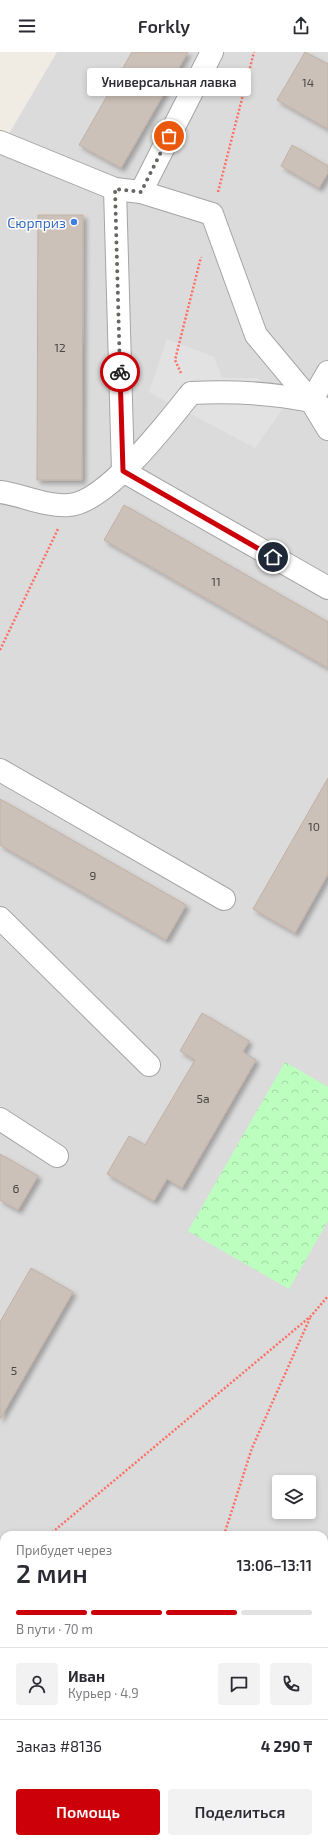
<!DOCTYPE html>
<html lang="ru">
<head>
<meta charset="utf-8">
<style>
	body { margin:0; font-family:"Exo 2",sans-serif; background:#f2f2f3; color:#2b2b33; height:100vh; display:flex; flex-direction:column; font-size:15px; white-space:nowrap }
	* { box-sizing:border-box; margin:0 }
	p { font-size:13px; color:#7c7c81 }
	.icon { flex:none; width:22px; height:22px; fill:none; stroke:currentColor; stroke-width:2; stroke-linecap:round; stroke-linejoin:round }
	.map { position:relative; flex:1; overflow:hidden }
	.panel { position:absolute; left:0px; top:1479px; width:328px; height:312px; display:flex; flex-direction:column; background:#fff; border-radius:12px 12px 0 0; box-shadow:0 2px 6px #0003 }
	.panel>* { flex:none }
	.buttons { position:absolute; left:272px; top:1423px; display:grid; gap:8px }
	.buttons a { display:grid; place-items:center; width:44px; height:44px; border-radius:4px; background:#fff; box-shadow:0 2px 6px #0003; font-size:20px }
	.pin { position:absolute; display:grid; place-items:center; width:34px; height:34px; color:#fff; margin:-17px; border:2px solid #fff; border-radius:50%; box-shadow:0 1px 4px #0007 }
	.courier { position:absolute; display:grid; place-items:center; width:40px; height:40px; margin:-20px; border:3px solid #cb0008; border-radius:50%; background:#fff; color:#222; box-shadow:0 1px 5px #0007 }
	.bubble { position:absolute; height:28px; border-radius:4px; background:#fff; box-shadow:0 2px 6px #0003; font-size:13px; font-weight:600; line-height:28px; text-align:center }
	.head em { font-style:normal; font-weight:600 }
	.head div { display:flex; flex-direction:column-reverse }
	.head { display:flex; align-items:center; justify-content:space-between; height:68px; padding:0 16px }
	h1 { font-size:26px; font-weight:600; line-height:30px }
	.bar { display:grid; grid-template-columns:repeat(4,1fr); gap:6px 4px; align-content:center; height:48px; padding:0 16px }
	.bar i { height:5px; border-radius:3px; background:#e1e1e2 }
	.bar .selected { background:#cb0008 }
	.bar p { grid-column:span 4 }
	.line { display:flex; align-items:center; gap:10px; padding:0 16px; border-top:1px solid #e1e1e2 }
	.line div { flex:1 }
	.round { display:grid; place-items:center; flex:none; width:42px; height:42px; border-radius:4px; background:#f2f2f3 }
	.primary-button { display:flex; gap:8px; margin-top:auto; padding:8px 16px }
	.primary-button a { flex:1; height:46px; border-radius:4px; background:#cb0008; color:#fff; font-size:16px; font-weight:600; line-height:46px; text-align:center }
	.primary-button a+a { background:#f2f2f3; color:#2b2b33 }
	header { display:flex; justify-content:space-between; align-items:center; height:52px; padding:0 16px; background:#fff; font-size:18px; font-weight:600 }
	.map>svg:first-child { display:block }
	.residential { fill:#dcdbdb; fill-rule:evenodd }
	.park { fill:url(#park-crowns) }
	.pitch { fill:#79e6b8 }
	.parking { fill:#e2e2e2 }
	.building { fill:#ccc1b8; stroke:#c3b0a4; filter:url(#shadow) }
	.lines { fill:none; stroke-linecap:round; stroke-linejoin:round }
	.minor-casing { stroke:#a5a5a5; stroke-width:24 }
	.path { stroke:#ff6e64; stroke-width:2.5; stroke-dasharray:2 2; stroke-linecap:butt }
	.minor { stroke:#fff; stroke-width:22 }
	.done { stroke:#686663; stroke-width:4; stroke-dasharray:0 7.2 }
	.route { stroke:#cb0008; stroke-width:5 }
	.shop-dot { fill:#3f7fe0; stroke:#fff; stroke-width:1.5 }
	.labels { text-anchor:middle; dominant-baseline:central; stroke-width:3; stroke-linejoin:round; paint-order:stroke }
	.number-label { font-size:12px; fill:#4a4744 }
	.shop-label { font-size:14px; fill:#366cbe; stroke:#fff; text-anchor:end }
</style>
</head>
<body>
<header><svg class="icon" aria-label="menu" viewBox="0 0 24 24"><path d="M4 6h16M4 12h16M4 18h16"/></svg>Forkly<svg class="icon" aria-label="share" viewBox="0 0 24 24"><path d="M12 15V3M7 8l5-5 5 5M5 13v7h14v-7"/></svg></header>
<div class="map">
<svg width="328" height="1791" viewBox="0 0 328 1791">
	<defs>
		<pattern id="park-crowns" width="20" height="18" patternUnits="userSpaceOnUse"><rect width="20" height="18" fill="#bbfebe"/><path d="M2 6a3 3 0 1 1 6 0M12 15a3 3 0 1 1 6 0" fill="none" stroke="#a0d9a3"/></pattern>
		<filter id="shadow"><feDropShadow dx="3.5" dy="3.5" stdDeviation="2" flood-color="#0004"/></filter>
	</defs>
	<rect width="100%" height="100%" fill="#f0ebe3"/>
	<path class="residential" d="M57 0H328V1791H0V97ZM279 1430H309V1460H279ZM4 1483H324V1787H4Z"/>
	<path class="park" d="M285 1010 328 1035V1169L289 1237 188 1179Z"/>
	<path class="pitch" d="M328 1510V1677L324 1674V1517Z"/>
	<path class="parking" d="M167 287 214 305 222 326H258L284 355 255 396 149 340Z"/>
	<g class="building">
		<path d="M132 0H188L121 116 79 93Z"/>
		<path d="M305 0 328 12V77L277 48Z"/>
		<path d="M292 93 328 114V121L319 136 281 114Z"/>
		<path d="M38 163H83L82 428H37Z"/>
		<path d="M124 453 328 570V616L104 488Z"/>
		<path d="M328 726V822L295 881 253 857Z"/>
		<path d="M0 747 186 853 166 888 0 793Z"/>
		<path d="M202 961 249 989 243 1000 256 1008 182 1136 167 1127 154 1149 107 1122 129 1084 145 1093 195 1008 180 999Z"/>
		<path d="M0 1102 38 1124 18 1158 0 1148Z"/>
		<path d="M31 1216 73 1240 0 1367V1270Z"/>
		<path d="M0 1747 4 1749V1787H27L25 1791H0Z"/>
		<path d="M133 1787H185L183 1791H131Z"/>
	</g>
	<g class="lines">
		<g class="minor-casing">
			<g id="minor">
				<path d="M0 90 115 137 141 140 212 162 256 283 311 349 328 359"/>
				<path d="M115 137 123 419 328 536"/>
				<path d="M141 140 212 0"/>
				<path d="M311 349 328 320"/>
				<path d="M0 440C22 443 47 455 69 453 106 451 168 370 191 341 231 339 272 341 311 349L328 377"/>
				<path d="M0 718 224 847"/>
				<path d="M0 866 149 1013"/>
				<path d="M0 1067 57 1104"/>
			</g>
		</g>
		<g class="path">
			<path d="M218 140 254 0"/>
			<path d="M181 321 175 308 201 205"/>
			<path d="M0 598 58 477"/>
			<path d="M49 1483 311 1264 328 1244"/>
			<path d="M224 1483 252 1396 310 1266"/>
			<path d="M0 1524 4 1521"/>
			<path d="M0 1530 4 1533"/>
			<path d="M324 1730 328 1733"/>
		</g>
		<use href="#minor" class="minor"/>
	</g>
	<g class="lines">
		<path class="done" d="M120 320 115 137 141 140 169 84"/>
		<path class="route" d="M120 320 123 419 273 505"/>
	</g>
	<circle class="shop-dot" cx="74" cy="170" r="4"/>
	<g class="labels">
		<g class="number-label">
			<text x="308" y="30">14</text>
			<text x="60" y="295">12</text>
			<text x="216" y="529">11</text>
			<text x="314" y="774">10</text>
			<text x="93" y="823">9</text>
			<text x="203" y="1046">5а</text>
			<text x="16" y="1136">6</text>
			<text x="14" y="1318">5</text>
		</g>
		<g class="shop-label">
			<text x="66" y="170">Сюрприз</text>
		</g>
	</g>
</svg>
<div class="buttons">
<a><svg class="icon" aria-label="layers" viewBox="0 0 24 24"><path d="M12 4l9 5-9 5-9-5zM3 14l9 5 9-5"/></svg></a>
</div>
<div class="pin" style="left:169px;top:84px;background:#ea580c"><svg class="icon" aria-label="bag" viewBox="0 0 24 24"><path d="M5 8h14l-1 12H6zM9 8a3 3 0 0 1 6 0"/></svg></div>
<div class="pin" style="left:273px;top:505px;background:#1f2937"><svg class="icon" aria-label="home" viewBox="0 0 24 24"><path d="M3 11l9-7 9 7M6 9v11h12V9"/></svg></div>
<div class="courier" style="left:120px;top:320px"><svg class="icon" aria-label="bike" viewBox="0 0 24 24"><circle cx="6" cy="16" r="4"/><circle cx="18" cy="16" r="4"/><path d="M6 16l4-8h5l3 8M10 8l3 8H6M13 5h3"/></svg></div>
<div class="bubble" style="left:87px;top:16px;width:164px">Универсальная лавка</div>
<section class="panel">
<div class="head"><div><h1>2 мин</h1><p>Прибудет через</p></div><em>13:06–13:11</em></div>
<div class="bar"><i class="selected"></i><i class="selected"></i><i class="selected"></i><i></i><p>В пути · 70 m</p></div>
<div class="line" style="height:72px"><a class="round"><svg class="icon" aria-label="person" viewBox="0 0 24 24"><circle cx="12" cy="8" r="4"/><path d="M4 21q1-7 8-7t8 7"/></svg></a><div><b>Иван</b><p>Курьер · 4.9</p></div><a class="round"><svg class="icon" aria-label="chat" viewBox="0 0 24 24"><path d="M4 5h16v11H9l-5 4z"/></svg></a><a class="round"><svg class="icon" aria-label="phone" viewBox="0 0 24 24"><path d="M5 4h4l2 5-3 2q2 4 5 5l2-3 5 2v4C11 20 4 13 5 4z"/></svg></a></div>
<div class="line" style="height:52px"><div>Заказ #8136</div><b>4 290 ₸</b></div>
<div class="primary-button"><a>Помощь</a><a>Поделиться</a></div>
</section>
</div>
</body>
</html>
